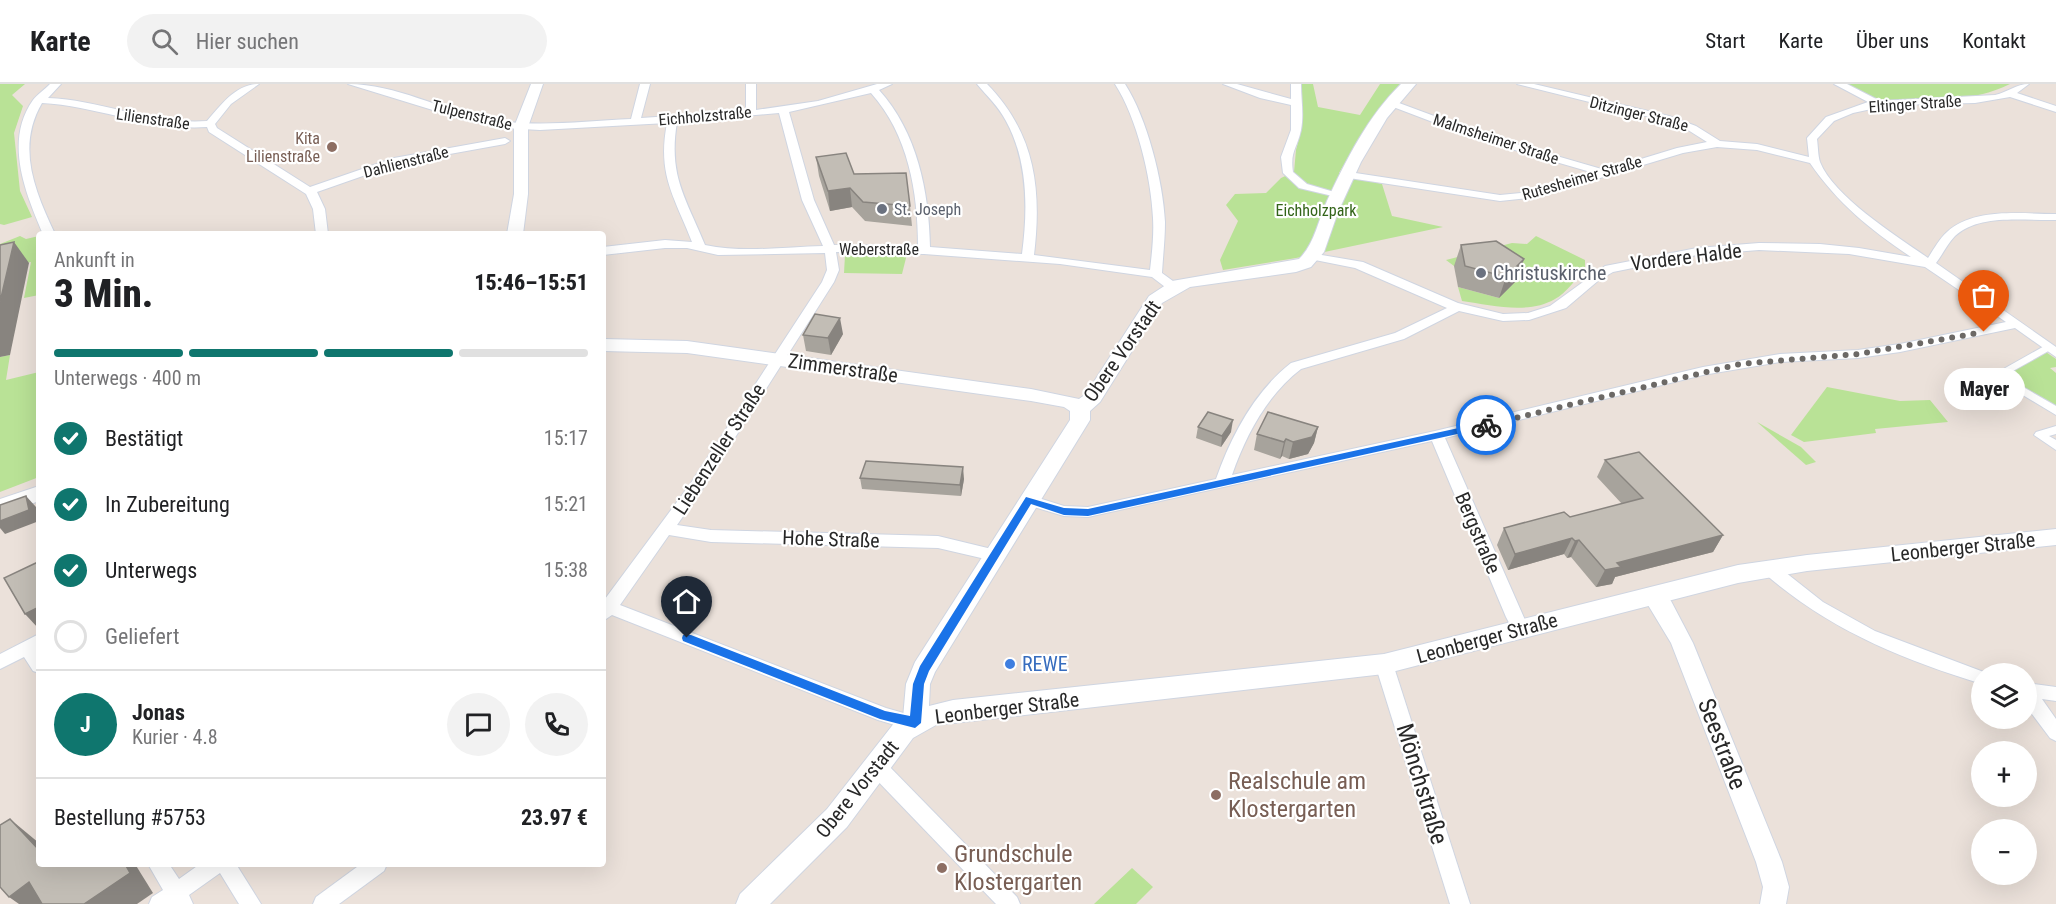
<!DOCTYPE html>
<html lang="de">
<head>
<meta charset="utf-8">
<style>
	body { margin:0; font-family:"Roboto Condensed",sans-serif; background:#f2f2f2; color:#202124; height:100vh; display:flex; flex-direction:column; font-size:22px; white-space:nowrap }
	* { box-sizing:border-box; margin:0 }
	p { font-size:20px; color:#757577 }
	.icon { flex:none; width:33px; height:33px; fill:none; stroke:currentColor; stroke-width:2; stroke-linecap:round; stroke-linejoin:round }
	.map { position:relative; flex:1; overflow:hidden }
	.panel { position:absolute; left:36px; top:147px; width:570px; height:636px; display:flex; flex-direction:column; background:#fff; border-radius:6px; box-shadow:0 6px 24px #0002 }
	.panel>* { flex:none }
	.fabs { position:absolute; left:1971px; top:579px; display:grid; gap:12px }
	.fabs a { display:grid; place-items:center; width:66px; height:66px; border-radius:50%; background:#fff; box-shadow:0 6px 24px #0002; font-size:30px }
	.pin { position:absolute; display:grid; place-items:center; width:51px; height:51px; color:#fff; margin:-62px -26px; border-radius:50% 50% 50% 0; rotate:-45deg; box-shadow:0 0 6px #0007 }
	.pin .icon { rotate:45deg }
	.courier { position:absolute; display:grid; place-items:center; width:60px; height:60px; margin:-30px; border:4px solid #1a73e8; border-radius:50%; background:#fff; color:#222; box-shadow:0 2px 8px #0007 }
	.bubble { position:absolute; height:42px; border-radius:21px; background:#fff; box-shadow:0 6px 24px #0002; font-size:20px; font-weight:800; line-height:42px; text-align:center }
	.headline em { font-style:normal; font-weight:800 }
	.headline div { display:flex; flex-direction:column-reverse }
	.headline { display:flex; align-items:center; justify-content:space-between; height:102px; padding:0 18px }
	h1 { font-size:39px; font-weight:800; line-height:45px }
	.bar { display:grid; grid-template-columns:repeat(4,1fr); gap:9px 6px; align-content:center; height:72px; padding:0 18px }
	.bar i { height:8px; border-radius:4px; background:#e0e0e0 }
	.bar .current { background:#0f766e }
	.bar p { grid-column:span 4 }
	.line { display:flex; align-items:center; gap:15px; padding:0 18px; border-top:2px solid #e0e0e0 }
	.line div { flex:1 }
	.round { display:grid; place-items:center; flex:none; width:63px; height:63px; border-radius:32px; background:#f2f2f2 }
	ol { padding:0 18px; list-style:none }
	li { display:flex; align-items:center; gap:18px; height:66px }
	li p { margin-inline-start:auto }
	li .icon { padding:6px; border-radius:50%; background:#0f766e; color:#fff; stroke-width:4 }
	li:last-child { color:#757577 }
	li i { width:33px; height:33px; border:3px solid #e0e0e0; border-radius:50% }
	header { display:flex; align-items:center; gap:36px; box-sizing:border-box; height:84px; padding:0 30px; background:#fff; border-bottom:2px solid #e0e0e0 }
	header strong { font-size:28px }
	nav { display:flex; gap:33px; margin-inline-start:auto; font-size:21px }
	.search { width:420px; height:54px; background:#f2f2f2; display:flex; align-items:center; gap:15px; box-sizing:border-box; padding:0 21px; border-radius:33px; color:#757577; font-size:22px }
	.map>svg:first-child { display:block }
	.green { fill:#b9e296 }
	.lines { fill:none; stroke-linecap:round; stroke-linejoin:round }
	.pedestrian-casing { stroke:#cfd5e1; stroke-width:2 }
	.minor-casing { stroke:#cfd5e1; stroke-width:2 }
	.tertiary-casing { stroke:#cfd5e1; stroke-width:2 }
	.secondary-casing { stroke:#cfd5e1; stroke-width:2 }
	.pedestrian { fill:#fff; fill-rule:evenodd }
	.minor { fill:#fff; fill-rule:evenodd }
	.tertiary { fill:#fff; fill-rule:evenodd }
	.secondary { fill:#fff; fill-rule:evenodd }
	.wall { fill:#a7a39c }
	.shaded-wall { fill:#88847f }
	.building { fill:#c2bdb5; stroke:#88847f; stroke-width:1.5 }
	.route { fill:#1a73e8 }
	.done { stroke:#6c6966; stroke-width:6; stroke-dasharray:0 10.8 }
	.education-dot { fill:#8d6e63; stroke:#fff; stroke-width:2 }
	.worship-dot { fill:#6b7280; stroke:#fff; stroke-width:2 }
	.shop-dot { fill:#3f7fe0; stroke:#fff; stroke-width:2 }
	.labels { text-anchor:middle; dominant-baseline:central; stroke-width:4.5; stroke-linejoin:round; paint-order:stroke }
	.far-street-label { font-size:16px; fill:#282828; stroke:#fff }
	.far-education-label { font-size:16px; fill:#785e54; stroke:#fff; text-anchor:end }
	.far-worship-label { font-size:16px; fill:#5b616d; stroke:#fff; text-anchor:start }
	.far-park-label { font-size:16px; fill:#336419; stroke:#fff }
	.street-label { font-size:20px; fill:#282828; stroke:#fff }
	.worship-label { font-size:20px; fill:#5b616d; stroke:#fff; text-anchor:start }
	.shop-label { font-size:20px; fill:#366cbe; stroke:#fff; text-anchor:start }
	.near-street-label { font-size:24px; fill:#282828; stroke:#fff }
	.near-education-label { font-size:24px; fill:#785e54; stroke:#fff; text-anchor:start }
</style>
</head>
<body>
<header>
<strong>Karte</strong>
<div class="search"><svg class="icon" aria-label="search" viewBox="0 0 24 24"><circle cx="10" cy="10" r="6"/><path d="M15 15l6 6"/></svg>Hier suchen</div>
<nav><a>Start</a><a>Karte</a><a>Über uns</a><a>Kontakt</a></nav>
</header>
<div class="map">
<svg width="2056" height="820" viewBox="0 0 2056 820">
	<rect width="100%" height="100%" fill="#ebe1da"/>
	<g class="green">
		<path d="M0 0H25L12 11 23 22 14 49 20 107 32 133 4 141 0 140Z"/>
		<path d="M1300 0H1313L1318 23 1360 31 1380 0H1400L1364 46 1339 89 1382 100 1392 132 1443 143 1296 174 1223 186 1220 176 1238 137 1226 121 1235 110 1266 109 1281 94 1294 88 1296 66 1302 43Z"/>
		<path d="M1846 0H2010C1973 19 1928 15 1887 16L1876 15Z"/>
		<path d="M20 152 26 155 39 152V211L24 214 31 178 0 185V160Z"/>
		<path d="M1536 152 1585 176V185C1576 195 1566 209 1555 215 1528 231 1491 221 1462 217L1458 203 1499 214 1489 178 1454 182 1446 176 1512 159 1527 160Z"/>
		<path d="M907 170 902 190 844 189 845 171Z"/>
		<path d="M2040 264 2056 275V283L2050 284 2056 289V327L1996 292Z"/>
		<path d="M10 271 6 296 39 288V393L0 408V273Z"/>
		<path d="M1827 303 1900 317 1930 316 1948 338 1875 345 1876 349 1804 358 1791 351Z"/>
		<path d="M1757 338 1801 363 1816 378 1806 381Z"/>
		<path d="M1132 784 1153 803 1136 820H1094Z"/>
	</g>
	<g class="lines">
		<g class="pedestrian-casing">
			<g id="pedestrian">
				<path d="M2048 260 2052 261 2053 263 2052 265 2004 292 2056 322V331L1991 292Z"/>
				<path d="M2056 342V350L2049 352 2056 356V366L2034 351 2036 348Z"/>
			</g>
		</g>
		<g class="minor-casing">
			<g id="minor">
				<path d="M50 0H61L48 14C102 16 152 41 207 37 221 21 236 0 259 0L231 20 215 40 217 44 310 103 394 74 505 54 510 57 505 60 400 79 317 108 325 125 328 150H316L313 125 306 110 209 48 207 43C150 47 98 22 42 19 16 63 35 107 55 150H43C25 108 4 57 33 16 37 11 45 5 50 0Z"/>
				<path d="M348 0C396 0 441 26 487 35 534 44 583 37 631 35L640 0H650L641 34 746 27V0H756V26L818 17 877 0H892L879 6C917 48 929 107 930 163L1022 170C1028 125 1028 77 1006 37 999 23 987 12 977 0H987C1035 49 1042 105 1034 171L1150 186C1152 169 1154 151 1153 134 1151 93 1137 34 1115 0H1125C1147 34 1163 97 1165 138 1165 155 1163 172 1162 189L1177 200V206H1169L1152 193 1060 180 924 170 836 168 839 186 834 198 701 407 677 441 711 446 938 452 1000 467 1002 471 1000 475 994 477 938 464 711 458 669 451 620 521 886 624 921 634 924 639 921 644 915 647 878 636 612 531 603 537V515H605L691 399 822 198 827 186 825 169 718 171 687 164H665L603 171V163L665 156 692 158C674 112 657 91 667 39L540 46 503 44 462 35ZM871 9C908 50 918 108 918 162L834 161 814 116 789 28ZM779 29 802 116 823 162C784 163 743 169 705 161 686 114 668 92 677 38Z"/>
				<path d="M1223 0H1237L1291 15V0H1301C1301 16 1304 30 1301 46 1297 65 1290 67 1293 88L1307 100 1341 110V114L1299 104 1283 89 1281 73 1291 46V21L1260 14Z"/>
				<path d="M1517 0H1534L1669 32 1696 42 1720 57 1757 60 1809 73 1807 54 1826 33 1868 18 1834 0H1847L1880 17 1995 11C2008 8 2016 0 2029 0L2017 9 2056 22V28L2010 13 1975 19 1890 21 1853 29 1834 37 1817 55C1818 62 1818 72 1820 78 1834 113 1898 153 1928 174 1934 165 1939 155 1947 148 1974 123 2023 130 2056 130V136C2025 137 1980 129 1955 152 1947 160 1943 170 1936 179L2056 263V273L2015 244 1900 268 1858 274 1780 278 1703 291 1445 354 1529 545 1527 550 1521 552 1515 550 1506 533 1432 357 1088 433 1064 432 1024 420 1021 416 1024 412 1029 411 1064 422 1088 423 1216 395C1231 352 1255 307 1291 279L1395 249 1447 224 1355 184 1310 175V169L1363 178 1458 219 1503 230 1528 229 1550 222 1605 182 1697 164 1759 159 1820 160 1859 164 1911 173C1871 146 1838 120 1810 79L1757 66 1717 63 1683 69 1537 113 1500 117 1349 94 1344 91 1349 88 1500 111 1532 108 1594 89 1480 56 1388 21V17L1391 16 1488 52 1605 86 1677 64 1707 58 1688 46 1662 36ZM1759 166 1849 170 1925 183 2006 238 1900 260 1858 266 1780 270 1703 283 1435 347 1232 391C1246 351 1267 311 1301 285L1404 255 1459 227 1503 237 1529 236 1566 224 1599 196 1613 188 1697 171Z"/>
				<path d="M1770 479 1776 481 1823 518 1875 547 1989 590H1982V600C1901 575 1828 545 1764 489L1762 485 1764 481Z"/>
				<path d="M39 550V589L33 587 24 573 0 585V570Z"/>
				<path d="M1384 573 1390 575 1393 580 1470 820H1450L1375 580 1378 575Z"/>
				<path d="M2026 599 2056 603V617L2042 615 2056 635V657L2050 654 2026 622Z"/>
				<path d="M876 674 883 676 1017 813 1020 820H996L869 688 867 682 869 676Z"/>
				<path d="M148 780H169L179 795 200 780H236L261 820H239L220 789 189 811 193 820H149L152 813 163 806Z"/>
				<path d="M361 780H387L384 787 339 820H313L316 813Z"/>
			</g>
		</g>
		<g class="tertiary-casing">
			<g id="tertiary">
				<path d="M531 0H543L528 43V110L523 150H507L514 110V43Z"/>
				<path d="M1653 503 1661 505 1671 517 1693 559 1782 778 1789 803 1786 820H1760L1763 803 1756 778 1671 559 1642 511 1645 505Z"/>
			</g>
		</g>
		<g class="secondary-casing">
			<g id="secondary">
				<path d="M1401 0H1416L1387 34 1361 78 1338 128 1324 168 1311 183 1296 188 1190 203 1162 219 1100 318 1090 327V336L935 588 930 600 929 622 953 616 1384 570 1738 481 1807 471 2056 445V461L1807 487 1738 499 1384 590 936 641 913 654 847 743 770 820H736L740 810 827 725 895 638 903 634 906 600 915 578 1070 336V327L1064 323 1031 317 687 269 603 267V255L687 257 1031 305 1079 315 1086 310 1149 212 1172 197 1299 175C1314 161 1318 137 1327 117 1346 76 1368 32 1401 0Z"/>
				<path d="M39 402V417L0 431V415Z"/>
			</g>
		</g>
		<use href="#pedestrian" class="pedestrian"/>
		<use href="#minor" class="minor"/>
		<use href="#tertiary" class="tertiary"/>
		<use href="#secondary" class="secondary"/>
	</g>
	<g class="wall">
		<path d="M816 73 854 90 910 122 912 142 865 137 852 123 830 127 819 92Z"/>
		<path d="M1461 161 1524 175 1517 196 1499 214 1458 203 1454 182Z"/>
		<path d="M843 250 831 271 806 267 803 251Z"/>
		<path d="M1198 343 1231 348 1221 363 1196 354Z"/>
		<path d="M1318 343 1314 359 1308 370 1289 375 1282 372 1280 375 1254 366 1257 350Z"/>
		<path d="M1605 376 1723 451 1713 468 1615 493 1612 500 1596 503 1571 473 1567 474 1564 470 1508 486 1497 461 1504 444 1570 433 1622 420 1597 393Z"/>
		<path d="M860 394 964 395 961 412 862 405Z"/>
	</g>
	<g class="shaded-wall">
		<path d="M850 104 852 123 830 127 828 107Z"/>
		<path d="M14 158 29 179 10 271 0 273V218Z"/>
		<path d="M1524 175 1517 196 1499 214 1506 193Z"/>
		<path d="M840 234 843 250 831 271 828 254Z"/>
		<path d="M1233 336 1231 348 1221 363 1222 352Z"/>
		<path d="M1318 343 1314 359 1308 370 1289 375 1293 358Z"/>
		<path d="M1286 355 1282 372 1280 375 1284 358Z"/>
		<path d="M963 383 964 395 961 412 960 401Z"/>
		<path d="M26 412 36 423 39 437 5 450 0 444V437Z"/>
		<path d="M1723 451 1713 468 1615 493 1612 500 1596 503 1605 486 1617 479Z"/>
		<path d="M1572 454 1564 470 1508 486 1515 470Z"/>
		<path d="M1579 456 1571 473 1567 474 1575 457Z"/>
		<path d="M39 523V545L25 530Z"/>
		<path d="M10 735 39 759V766Z"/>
		<path d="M125 780H135L153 809 137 820H84Z"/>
		<path d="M29 798 51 820H19L9 813Z"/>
	</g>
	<g class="building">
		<path d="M846 69 854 90 906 89 910 122 863 118 850 104 828 107 816 73Z"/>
		<path d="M1496 157 1524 175 1506 193 1465 182 1461 161Z"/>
		<path d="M14 158 0 218V161Z"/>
		<path d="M815 230 840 234 828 254 803 251Z"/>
		<path d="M1208 328 1233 336 1222 352 1198 343Z"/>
		<path d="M1268 328 1318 343 1312 353 1293 358 1286 355 1284 358 1257 350Z"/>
		<path d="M1639 368 1723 451 1617 479 1621 483 1605 486 1579 456 1575 457 1572 454 1515 470 1504 444 1564 428 1570 433 1643 414 1605 376Z"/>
		<path d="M866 377 963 383 960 401 860 394Z"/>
		<path d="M26 412 29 426 0 437V421Z"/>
		<path d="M38 478 39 479V523L25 530 4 494Z"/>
		<path d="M10 735 39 766V780H125L130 789 84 820H42L29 798 9 813 0 803V741Z"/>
	</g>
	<path class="route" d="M1486 338H1489V343L1088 432 1064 431 1031 420 929 587 924 600 921 639 915 644 880 635 683 557 682 554 683 551H691L885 627 910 632 913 600 920 582 1026 413 1064 424 1088 425Z"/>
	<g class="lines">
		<path class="done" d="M1486 341 1740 280 1858 270 1984 248"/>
	</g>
	<g class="education-dot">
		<circle cx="332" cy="63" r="6"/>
		<circle cx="1216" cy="711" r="6"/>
		<circle cx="942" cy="784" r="6"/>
	</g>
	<g class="worship-dot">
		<circle cx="882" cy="125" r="6"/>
		<circle cx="1481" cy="189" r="6"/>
	</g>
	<circle class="shop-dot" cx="1010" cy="580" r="6"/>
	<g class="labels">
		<g class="far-street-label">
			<text transform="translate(1915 20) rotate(-4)">Eltinger Straße</text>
			<text transform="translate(1639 30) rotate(14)">Ditzinger Straße</text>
			<text transform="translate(472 31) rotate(14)">Tulpenstraße</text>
			<text transform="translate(705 32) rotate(-5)">Eichholzstraße</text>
			<text transform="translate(153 35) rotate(8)">Lilienstraße</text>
			<text transform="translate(1496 55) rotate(18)">Malmsheimer Straße</text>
			<text transform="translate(406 78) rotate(-14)">Dahlienstraße</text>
			<text transform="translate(1582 94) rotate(-16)">Rutesheimer Straße</text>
			<text x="879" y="165">Weberstraße</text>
		</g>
		<g class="far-education-label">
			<text x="320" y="54">Kita<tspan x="320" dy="18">Lilienstraße</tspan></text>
		</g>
		<g class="far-worship-label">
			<text x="894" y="125">St. Joseph</text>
		</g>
		<g class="far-park-label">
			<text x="1316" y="126">Eichholzpark</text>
		</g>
		<g class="street-label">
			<text transform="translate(1686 173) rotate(-7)">Vordere Halde</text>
			<text transform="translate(1122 267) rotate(-55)">Obere Vorstadt</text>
			<text transform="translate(843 284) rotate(8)">Zimmerstraße</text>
			<text transform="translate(719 365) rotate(-57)">Liebenzeller Straße</text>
			<text transform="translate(1478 449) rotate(67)">Bergstraße</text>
			<text transform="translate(831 455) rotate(2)">Hohe Straße</text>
			<text transform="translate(1963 463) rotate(-6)">Leonberger Straße</text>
			<text transform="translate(1487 554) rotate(-15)">Leonberger Straße</text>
			<text transform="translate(1007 624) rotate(-7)">Leonberger Straße</text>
			<text transform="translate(857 705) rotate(-51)">Obere Vorstadt</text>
		</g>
		<g class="worship-label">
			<text x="1493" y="189">Christuskirche</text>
		</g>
		<g class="shop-label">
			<text x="1022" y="580">REWE</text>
		</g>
		<g class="near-street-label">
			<text transform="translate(1722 660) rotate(69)">Seestraße</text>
			<text transform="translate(1422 700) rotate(73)">Mönchstraße</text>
		</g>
		<g class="near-education-label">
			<text x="1228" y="697">Realschule am<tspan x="1228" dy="28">Klostergarten</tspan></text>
			<text x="954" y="770">Grundschule<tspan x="954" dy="28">Klostergarten</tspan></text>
		</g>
	</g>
</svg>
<div class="fabs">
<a><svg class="icon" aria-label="layers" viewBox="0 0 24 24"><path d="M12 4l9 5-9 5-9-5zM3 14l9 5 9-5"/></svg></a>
<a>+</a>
<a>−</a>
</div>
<div class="pin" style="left:1984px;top:248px;background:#ea580c"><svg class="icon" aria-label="bag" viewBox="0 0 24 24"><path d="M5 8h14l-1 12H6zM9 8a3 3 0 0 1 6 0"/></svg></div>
<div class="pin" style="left:687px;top:554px;background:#1f2937"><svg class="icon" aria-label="home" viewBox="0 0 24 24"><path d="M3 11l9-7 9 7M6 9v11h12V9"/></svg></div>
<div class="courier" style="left:1486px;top:341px"><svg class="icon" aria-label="bike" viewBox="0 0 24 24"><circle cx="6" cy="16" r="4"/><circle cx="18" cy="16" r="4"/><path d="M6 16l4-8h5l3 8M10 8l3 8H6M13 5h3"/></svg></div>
<div class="bubble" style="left:1944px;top:284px;width:81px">Mayer</div>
<section class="panel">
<div class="headline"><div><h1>3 Min.</h1><p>Ankunft in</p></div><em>15:46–15:51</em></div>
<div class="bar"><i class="current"></i><i class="current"></i><i class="current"></i><i></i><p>Unterwegs · 400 m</p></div>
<ol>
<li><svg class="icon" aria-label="check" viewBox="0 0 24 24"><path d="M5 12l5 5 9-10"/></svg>Bestätigt<p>15:17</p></li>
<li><svg class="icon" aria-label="check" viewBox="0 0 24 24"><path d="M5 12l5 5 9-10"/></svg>In Zubereitung<p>15:21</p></li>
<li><svg class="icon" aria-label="check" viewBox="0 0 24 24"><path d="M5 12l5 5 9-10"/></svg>Unterwegs<p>15:38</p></li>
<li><i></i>Geliefert</li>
</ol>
<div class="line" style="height:108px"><b class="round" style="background:#0f766e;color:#fff">J</b><div><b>Jonas</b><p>Kurier · 4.8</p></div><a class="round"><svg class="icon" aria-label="chat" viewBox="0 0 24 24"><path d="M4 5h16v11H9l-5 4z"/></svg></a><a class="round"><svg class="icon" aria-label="phone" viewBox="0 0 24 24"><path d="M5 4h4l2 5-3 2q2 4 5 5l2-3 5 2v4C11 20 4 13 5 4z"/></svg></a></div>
<div class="line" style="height:78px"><div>Bestellung #5753</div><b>23.97 €</b></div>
</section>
</div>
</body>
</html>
